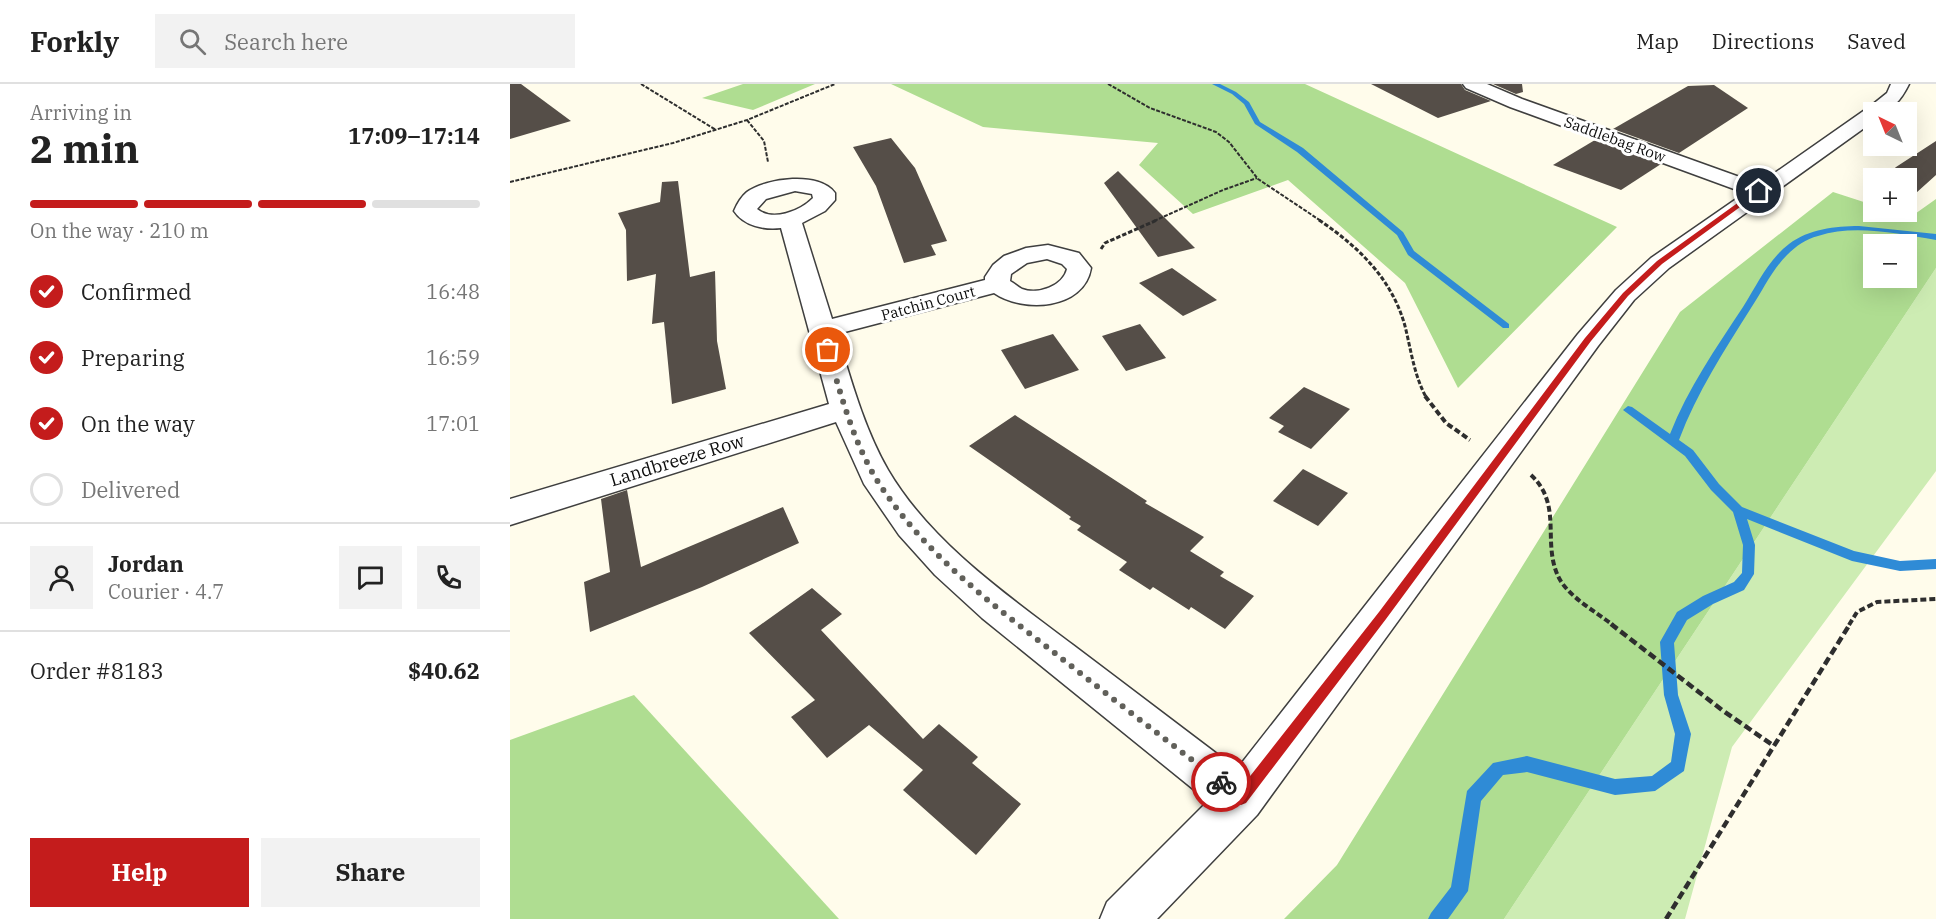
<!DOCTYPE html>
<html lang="en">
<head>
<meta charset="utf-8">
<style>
	body { margin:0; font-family:"IBM Plex Serif",serif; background:#f2f2f2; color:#222; height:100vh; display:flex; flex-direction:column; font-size:22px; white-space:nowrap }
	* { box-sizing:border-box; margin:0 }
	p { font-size:20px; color:#767676 }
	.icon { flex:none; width:33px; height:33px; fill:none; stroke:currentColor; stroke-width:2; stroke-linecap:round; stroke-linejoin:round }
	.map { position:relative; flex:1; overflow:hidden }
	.details { display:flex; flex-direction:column; background:#fff; width:510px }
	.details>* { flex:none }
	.needle { width:39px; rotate:317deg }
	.fabs { position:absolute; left:1353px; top:18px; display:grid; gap:12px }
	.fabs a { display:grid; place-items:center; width:54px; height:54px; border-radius:0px; background:#fff; box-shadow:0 6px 24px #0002; font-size:30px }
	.pin { position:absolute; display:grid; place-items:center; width:51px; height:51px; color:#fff; margin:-26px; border:3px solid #fff; border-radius:50%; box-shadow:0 2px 6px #0007 }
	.courier { position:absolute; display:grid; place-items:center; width:60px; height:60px; margin:-30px; border:4px solid #c41c1c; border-radius:50%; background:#fff; color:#222; box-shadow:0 2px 8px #0007 }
	.headline em { font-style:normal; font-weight:800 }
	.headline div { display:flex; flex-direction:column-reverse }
	.headline { display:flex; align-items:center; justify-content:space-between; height:102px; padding:0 30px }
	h1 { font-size:39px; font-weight:800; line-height:45px }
	.bar { display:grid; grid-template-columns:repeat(4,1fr); gap:9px 6px; align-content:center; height:72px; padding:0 30px }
	.bar i { height:8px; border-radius:4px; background:#e0e0e0 }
	.bar .current { background:#c41c1c }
	.bar p { grid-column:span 4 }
	.line { display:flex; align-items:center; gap:15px; padding:0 30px; border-top:2px solid #e0e0e0 }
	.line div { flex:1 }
	.round { display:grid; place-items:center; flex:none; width:63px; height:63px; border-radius:0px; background:#f2f2f2 }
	ol { padding:0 30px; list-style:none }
	li { display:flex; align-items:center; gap:18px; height:66px }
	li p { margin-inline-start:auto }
	li .icon { padding:6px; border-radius:50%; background:#c41c1c; color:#fff; stroke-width:4 }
	li:last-child { color:#767676 }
	li i { width:33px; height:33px; border:3px solid #e0e0e0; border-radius:50% }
	.primary-button { display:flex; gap:12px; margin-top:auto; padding:12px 30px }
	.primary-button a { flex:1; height:69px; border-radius:0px; background:#c41c1c; color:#fff; font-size:24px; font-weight:800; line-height:69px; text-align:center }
	.primary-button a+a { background:#f2f2f2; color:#222 }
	header { display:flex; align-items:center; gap:36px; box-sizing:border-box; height:84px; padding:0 30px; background:#fff; border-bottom:2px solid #e0e0e0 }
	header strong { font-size:28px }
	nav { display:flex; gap:33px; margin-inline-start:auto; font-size:21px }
	.search { width:420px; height:54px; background:#f2f2f2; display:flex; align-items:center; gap:15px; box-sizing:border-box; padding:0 21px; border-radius:0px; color:#767676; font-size:22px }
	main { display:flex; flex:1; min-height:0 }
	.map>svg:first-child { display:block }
	.green { fill:#cdecb3 }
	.forest { fill:#afdd91; fill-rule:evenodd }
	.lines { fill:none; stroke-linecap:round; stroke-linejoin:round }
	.stream { fill:#2f8bd6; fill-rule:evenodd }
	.building { fill:#554e48 }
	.minor-casing { stroke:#3f3f3f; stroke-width:3 }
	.path-far3 { stroke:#2e2e2e; stroke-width:2; stroke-dasharray:4 1.5; stroke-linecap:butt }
	.path-far2 { stroke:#2e2e2e; stroke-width:3; stroke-dasharray:4.5 2; stroke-linecap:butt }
	.path-far1 { stroke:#2e2e2e; stroke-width:4; stroke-dasharray:6 3; stroke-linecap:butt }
	.path { stroke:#2e2e2e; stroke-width:4.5; stroke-dasharray:8 4; stroke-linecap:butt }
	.minor { fill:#fff; fill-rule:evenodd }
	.route { fill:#c41c1c }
	.done { stroke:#61605a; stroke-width:6; stroke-dasharray:0 10.8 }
	.labels { text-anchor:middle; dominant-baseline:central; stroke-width:6; stroke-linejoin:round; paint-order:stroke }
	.far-street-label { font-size:15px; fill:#0c0c0c; stroke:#fff }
	.street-label { font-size:18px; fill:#0c0c0c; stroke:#fff }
</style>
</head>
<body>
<header>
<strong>Forkly</strong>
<div class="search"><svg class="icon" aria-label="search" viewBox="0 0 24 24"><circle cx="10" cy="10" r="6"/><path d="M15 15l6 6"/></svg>Search here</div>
<nav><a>Map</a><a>Directions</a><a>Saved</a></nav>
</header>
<main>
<section class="details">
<div class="headline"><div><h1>2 min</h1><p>Arriving in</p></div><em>17:09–17:14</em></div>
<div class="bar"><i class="current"></i><i class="current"></i><i class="current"></i><i></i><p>On the way · 210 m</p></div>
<ol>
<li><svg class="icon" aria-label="check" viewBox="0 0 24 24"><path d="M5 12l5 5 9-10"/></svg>Confirmed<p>16:48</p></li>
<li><svg class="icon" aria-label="check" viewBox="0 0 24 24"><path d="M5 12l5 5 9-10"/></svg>Preparing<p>16:59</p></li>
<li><svg class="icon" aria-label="check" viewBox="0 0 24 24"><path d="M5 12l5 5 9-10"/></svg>On the way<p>17:01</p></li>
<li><i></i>Delivered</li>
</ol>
<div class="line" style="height:108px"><a class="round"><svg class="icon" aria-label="person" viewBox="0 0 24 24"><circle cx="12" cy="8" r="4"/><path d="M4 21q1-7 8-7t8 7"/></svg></a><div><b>Jordan</b><p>Courier · 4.7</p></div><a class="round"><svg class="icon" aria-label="chat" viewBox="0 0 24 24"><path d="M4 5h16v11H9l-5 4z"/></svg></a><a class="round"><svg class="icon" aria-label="phone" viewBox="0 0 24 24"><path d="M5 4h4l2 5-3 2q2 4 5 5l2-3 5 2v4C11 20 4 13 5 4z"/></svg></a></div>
<div class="line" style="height:78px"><div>Order #8183</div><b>$40.62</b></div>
<div class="primary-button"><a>Help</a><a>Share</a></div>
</section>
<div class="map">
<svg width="1426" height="835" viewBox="0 0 1426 835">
	<rect width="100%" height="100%" fill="#fffceb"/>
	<path class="green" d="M1426 184V387L1222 663 1175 835H994Z"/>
	<g class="forest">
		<path d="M233 0H305L243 26 192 14Z"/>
		<path d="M381 0H795L1107 143 948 304 895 199 778 96 683 130 629 81 648 59 473 43Z"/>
		<path d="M1323 108 1363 121 1364 128H1386L1402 132 1426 115V184L994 835H774L827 781 1170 228ZM1364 160H1396V194H1364Z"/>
		<path d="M124 611 329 835H0V656Z"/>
	</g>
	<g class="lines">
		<g class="stream">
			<path d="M702 0H710L726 8 739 18 750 38 793 64 893 148 904 167 999 240V244H993L898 171 887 151 787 68 745 40 734 20 722 10Z"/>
			<path d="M1349 142 1426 150V156C1388 150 1345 140 1308 152 1296 155 1286 162 1277 171 1262 186 1253 206 1241 224 1214 267 1187 308 1169 356L1183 366 1209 400 1232 423 1344 467 1390 477 1426 475V485L1390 487 1342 477 1237 435 1245 461 1244 490 1234 506 1203 520 1177 536 1164 559 1168 611 1181 650 1174 687 1145 707 1105 711 1017 688 993 691 971 717 958 807 938 835H918L921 829 941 803 957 707 983 679 1017 672 1105 695 1142 692 1161 678 1165 650 1154 611 1150 558 1167 528 1193 512 1224 498 1232 489 1233 461 1223 428 1201 406 1175 372 1113 326 1118 322 1122 323 1160 350C1178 304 1206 264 1233 223 1247 201 1258 176 1279 160 1299 145 1325 142 1349 142Z"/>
		</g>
	</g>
	<g class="building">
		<path d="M0 0H11L61 37 0 55Z"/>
		<path d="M861 0H951L955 6 981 17 928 34Z"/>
		<path d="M983 0H1012L1013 8 1006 10Z"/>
		<path d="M1204 1 1238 24 1169 69 1103 45 1178 2Z"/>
		<path d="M381 54 405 84 437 157 421 161 426 171 394 179 366 102 343 63Z"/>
		<path d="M1085 56 1151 80 1111 106 1043 81Z"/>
		<path d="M1426 57V91L1396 118V94H1374L1386 83Z"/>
		<path d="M608 87 685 164 648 173 594 99Z"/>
		<path d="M168 97 180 193 205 187 207 257 216 305 162 320 154 238 142 240 146 190 117 197 116 146 108 129 150 118 152 98Z"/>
		<path d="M662 184 707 216 673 232 629 199Z"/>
		<path d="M630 240 656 274 616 287 592 252Z"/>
		<path d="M543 250 569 286 515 305 491 266Z"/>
		<path d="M794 303 840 325 801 365 768 348 774 342 759 334Z"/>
		<path d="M505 331 637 417 635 419 694 453 680 467 714 488 710 492 744 512 715 545 681 523 679 526 643 503 640 506 609 486 617 478 567 446 571 442 559 435 561 433 459 362Z"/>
		<path d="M793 385 838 409 808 442 763 417Z"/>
		<path d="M117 406 131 483 273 423 289 459 192 503 80 548 74 498 100 488 91 415Z"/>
		<path d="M302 504 332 530 311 546 413 655 429 640 468 673 462 679 511 720 466 771 393 706 413 686 359 641 317 674 281 633 305 616 239 549Z"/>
	</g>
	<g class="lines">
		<g class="minor-casing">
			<path id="minor" d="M953 0H977L1012 15 1249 100 1362 21 1377 9 1381 0H1399C1391 16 1382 28 1364 28V37L1159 184 1124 216 1088 262 747 731 647 835H590L597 818 698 717 472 534 425 491 389 451 354 400 326 338 0 441V415L319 320 271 144C254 146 234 142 224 127 227 120 231 113 237 108 256 94 310 87 325 109V116L315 127 292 139 322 235 475 196V193L483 181 494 172 516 164 538 161 569 169 581 184C574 226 513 229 484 209L327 250C341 296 354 344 378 386 421 459 497 511 563 561 618 602 672 644 727 685L1068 250 1106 206 1141 174 1235 109 1000 23 956 4ZM285 107 302 110 303 114C290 127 263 138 247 125L256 115ZM537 175 552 180 557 185C553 202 528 211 512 205 508 203 504 199 500 197L501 190 517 179Z"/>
		</g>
		<g class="path-far3">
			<path d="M131 0 206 46"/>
			<path d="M598 0 640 24 706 48 719 58 748 95 811 137"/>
			<path d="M237 36 254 57 258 78"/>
			<path d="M0 98 163 59 237 36 325 0"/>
			<path d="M644 137 713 106 747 94"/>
		</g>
		<g class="path-far2">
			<path d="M809 136C849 163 882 195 895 242 901 266 904 291 916 313"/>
			<path d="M591 165 595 159 647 136"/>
		</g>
		<g class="path-far1">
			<path d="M915 312 936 339 960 356"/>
			<path d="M1021 391C1053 421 1032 457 1048 492 1057 512 1086 528 1103 541"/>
			<path d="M1339 541 1347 528 1367 518 1426 515"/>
		</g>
		<g class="path">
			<path d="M1101 540 1212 626 1264 662"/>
			<path d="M1156 835 1340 540"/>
		</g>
		<use href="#minor" class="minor"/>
	</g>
	<path class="route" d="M1247 105 1252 107 1152 180 1118 212 1081 257 876 535 736 719 731 721C722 717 708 708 704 698L706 694 711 692 730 705 869 528 1075 254 1113 209 1147 177Z"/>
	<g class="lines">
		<path class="done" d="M318 266C330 308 342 354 365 393 410 466 480 519 546 570 600 613 656 656 711 698"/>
	</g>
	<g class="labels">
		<g class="far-street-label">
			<text transform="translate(1105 55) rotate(20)">Saddlebag Row</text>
			<text transform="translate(418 219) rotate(-15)">Patchin Court</text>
		</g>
		<g class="street-label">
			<text transform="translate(167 376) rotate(-17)">Landbreeze Row</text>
		</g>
	</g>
</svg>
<div class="fabs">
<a><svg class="needle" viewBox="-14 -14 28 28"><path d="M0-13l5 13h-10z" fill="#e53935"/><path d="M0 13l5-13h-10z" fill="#767676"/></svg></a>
<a>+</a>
<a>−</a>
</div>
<div class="pin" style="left:318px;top:266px;background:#ea580c"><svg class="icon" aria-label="bag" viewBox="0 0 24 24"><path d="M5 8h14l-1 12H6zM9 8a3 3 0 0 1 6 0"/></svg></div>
<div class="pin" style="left:1249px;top:107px;background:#1f2937"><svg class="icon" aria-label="home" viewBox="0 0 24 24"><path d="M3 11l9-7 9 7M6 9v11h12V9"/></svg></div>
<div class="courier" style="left:711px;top:698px"><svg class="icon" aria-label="bike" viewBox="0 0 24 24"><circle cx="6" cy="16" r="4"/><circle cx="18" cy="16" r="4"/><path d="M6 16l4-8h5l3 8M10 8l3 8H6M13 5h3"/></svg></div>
</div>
</main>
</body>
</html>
